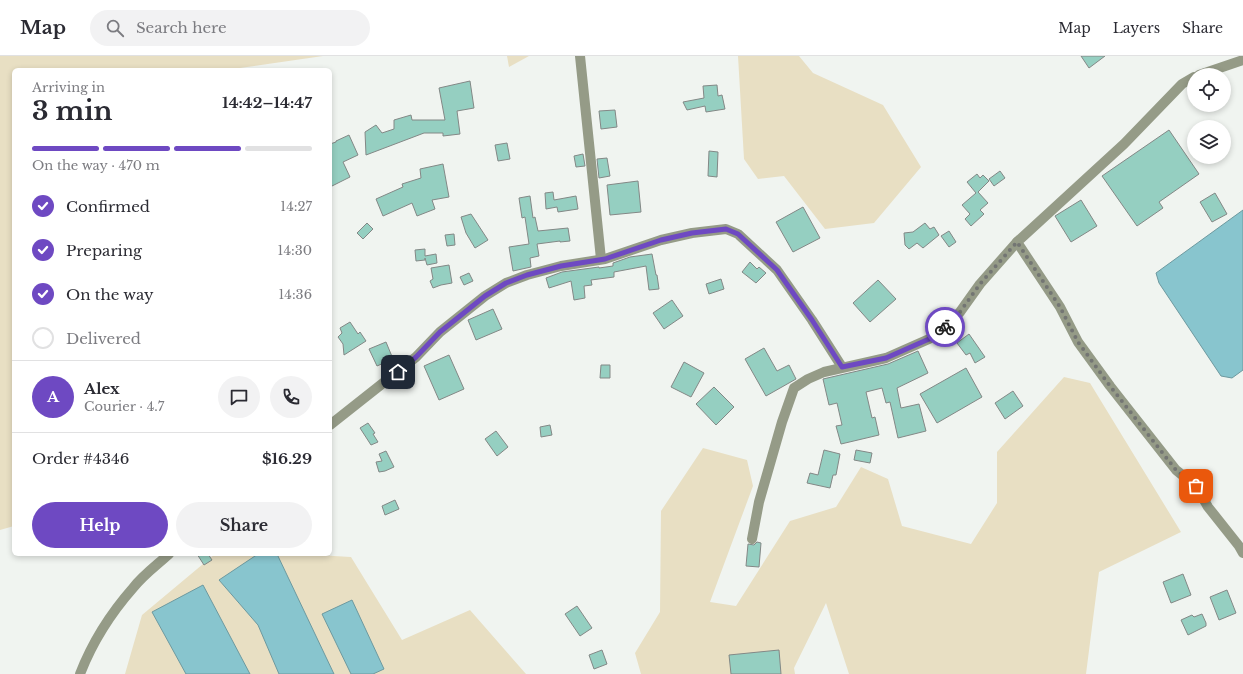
<!DOCTYPE html>
<html lang="en">
<head>
<meta charset="utf-8">
<style>
	body { margin:0; font-family:"Libre Baskerville",serif; background:#f2f2f3; color:#2b2b33; height:100vh; display:flex; flex-direction:column; font-size:15px; white-space:nowrap }
	* { box-sizing:border-box; margin:0 }
	p { font-size:13px; color:#7c7c81 }
	.icon { flex:none; width:22px; height:22px; fill:none; stroke:currentColor; stroke-width:2; stroke-linecap:round; stroke-linejoin:round }
	.map { position:relative; flex:1; overflow:hidden }
	.drawer { position:absolute; left:12px; top:12px; width:320px; height:488px; display:flex; flex-direction:column; background:#fff; border-radius:6px; box-shadow:0 2px 6px #0003 }
	.drawer>* { flex:none }
	.buttons { position:absolute; left:1187px; top:12px; display:grid; gap:8px }
	.buttons a { display:grid; place-items:center; width:44px; height:44px; border-radius:50%; background:#fff; box-shadow:0 2px 6px #0003; font-size:20px }
	.pin { position:absolute; display:grid; place-items:center; width:34px; height:34px; color:#fff; margin:-17px; border-radius:8px; box-shadow:0 2px 6px #0006 }
	.courier { position:absolute; display:grid; place-items:center; width:40px; height:40px; margin:-20px; border:3px solid #6e49c2; border-radius:50%; background:#fff; color:#222; box-shadow:0 1px 5px #0007 }
	.overview em { font-style:normal; font-weight:700 }
	.overview div { display:flex; flex-direction:column-reverse }
	.overview { display:flex; align-items:center; justify-content:space-between; height:68px; padding:0 20px }
	h1 { font-size:26px; font-weight:700; line-height:30px }
	.bar { display:grid; grid-template-columns:repeat(4,1fr); gap:6px 4px; align-content:center; height:48px; padding:0 20px }
	.bar i { height:5px; border-radius:3px; background:#e1e1e2 }
	.bar .active { background:#6e49c2 }
	.bar p { grid-column:span 4 }
	.line { display:flex; align-items:center; gap:10px; padding:0 20px; border-top:1px solid #e1e1e2 }
	.line div { flex:1 }
	.round { display:grid; place-items:center; flex:none; width:42px; height:42px; border-radius:21px; background:#f2f2f3 }
	ol { padding:0 20px; list-style:none }
	li { display:flex; align-items:center; gap:12px; height:44px }
	li p { margin-inline-start:auto }
	li .icon { padding:4px; border-radius:50%; background:#6e49c2; color:#fff; stroke-width:4 }
	li:last-child { color:#7c7c81 }
	li i { width:22px; height:22px; border:2px solid #e1e1e2; border-radius:50% }
	.action { display:flex; gap:8px; margin-top:auto; padding:8px 20px }
	.action a { flex:1; height:46px; border-radius:24px; background:#6e49c2; color:#fff; font-size:16px; font-weight:700; line-height:46px; text-align:center }
	.action a+a { background:#f2f2f3; color:#2b2b33 }
	header { display:flex; align-items:center; gap:24px; box-sizing:border-box; height:56px; padding:0 20px; background:#fff; border-bottom:1px solid #e1e1e2 }
	header strong { font-size:19px }
	nav { display:flex; gap:22px; margin-inline-start:auto; font-size:14px }
	.search { width:280px; height:36px; background:#f2f2f3; display:flex; align-items:center; gap:10px; box-sizing:border-box; padding:0 14px; border-radius:22px; color:#7c7c81; font-size:15px }
	.map>svg:first-child { display:block }
	.green { fill:#e8dfc3 }
	.water { fill:#88c5ce; stroke:#6d999f }
	.building { fill:#95cfc1; stroke:#838886 }
	.lines { fill:none; stroke-linecap:round; stroke-linejoin:round }
	.street { stroke:#959b87; stroke-width:10 }
	.done { stroke:#737573; stroke-width:4; stroke-dasharray:0 7.2 }
	.route { stroke:#6e49c2; stroke-width:5 }
</style>
</head>
<body>
<header>
<strong>Map</strong>
<div class="search"><svg class="icon" aria-label="search" viewBox="0 0 24 24"><circle cx="10" cy="10" r="6"/><path d="M15 15l6 6"/></svg>Search here</div>
<nav><a>Map</a><a>Layers</a><a>Share</a></nav>
</header>
<div class="map">
<svg width="1243" height="618" viewBox="0 0 1243 618">
	<rect width="100%" height="100%" fill="#f0f4f0"/>
	<g class="green">
		<path d="M0 0H323L226 14H14V470L0 474Z"/>
		<path d="M507 0H529L509 11Z"/>
		<path d="M738 0H799L813 17 883 49 921 111 874 167 825 173 784 120 758 123 744 103Z"/>
		<path d="M1064 321 1090 327 1181 476 1099 516 1086 618H849L826 547 794 612 795 618H641L635 597 660 556 661 455 703 392 747 404 753 430 710 546 736 550 790 465 836 451 861 411 888 423 902 470 971 488 997 447V396Z"/>
		<path d="M215 498H300L351 501 402 584 470 554 526 618H125L142 559Z"/>
	</g>
	<g class="water">
		<path d="M1243 154V314L1232 322 1221 320 1159 227 1156 217Z"/>
		<path d="M258 498H277L334 618H279L258 569 219 524Z"/>
		<path d="M203 529 250 618H186L152 556Z"/>
		<path d="M352 544 384 613 373 618H351L322 558Z"/>
	</g>
	<g class="building">
		<path d="M1081 0H1105L1089 12Z"/>
		<path d="M470 25 474 52 457 55 460 78 443 80V77H424L366 99 365 76 376 69 382 77 394 73V64L411 59 412 64H445L439 32Z"/>
		<path d="M717 29 718 40 722 39 725 53 706 56 705 50 687 54 683 46 704 42 703 30Z"/>
		<path d="M615 54 617 71 601 73 599 55Z"/>
		<path d="M1169 74 1199 118 1159 146 1163 152 1137 170 1102 120Z"/>
		<path d="M349 79 358 99 343 106 350 121 330 131V88L336 86V85Z"/>
		<path d="M507 87 510 103 498 105 495 89Z"/>
		<path d="M709 95 718 96 717 121 708 120Z"/>
		<path d="M583 98 585 110 576 111 574 100Z"/>
		<path d="M607 102 610 120 599 122 597 103Z"/>
		<path d="M443 108 449 141 432 144 435 153 417 160 412 147 383 160 376 143 403 131 402 128 421 122 420 113Z"/>
		<path d="M1000 115 1005 122 994 130 989 123Z"/>
		<path d="M977 118 980 122 983 119 989 125 978 136 988 147 980 154 984 158 971 170 965 163 970 158 962 149 976 137 967 126Z"/>
		<path d="M638 125 641 156 610 159 607 129Z"/>
		<path d="M553 136 554 144 576 140 578 153 558 156 557 151 546 153 545 137Z"/>
		<path d="M1215 137 1227 158 1212 166 1200 146Z"/>
		<path d="M530 140 533 162 535 161 538 175 568 172 570 185 560 186V185L537 188 539 200 530 202 531 211 513 215 509 191 529 188 525 161 522 162 519 142Z"/>
		<path d="M1081 144 1097 170 1071 186 1055 160Z"/>
		<path d="M803 151 820 182 793 196 776 166Z"/>
		<path d="M471 158 488 184 475 192 466 177 461 161Z"/>
		<path d="M367 167 373 173 363 183 357 177Z"/>
		<path d="M925 167 930 173 934 171 939 179 923 192 917 187 909 193 905 189 904 177 913 176Z"/>
		<path d="M949 175 956 186 949 191 941 180Z"/>
		<path d="M454 178 455 189 447 190 445 179Z"/>
		<path d="M425 193V200L436 198 437 207 427 209 425 202V204L416 205 415 194Z"/>
		<path d="M652 198 656 219H657L659 233 649 234 646 210 614 216V221L591 224 592 229 584 230 585 242 574 244 571 225 549 232 546 222 562 216 599 211V212L613 210V207L630 201Z"/>
		<path d="M750 206 757 213 759 211 766 217 756 227 742 216Z"/>
		<path d="M449 209 452 227 441 229 433 232 430 225 433 223 431 212Z"/>
		<path d="M469 217 473 225 464 229 460 221Z"/>
		<path d="M721 223 724 233 709 238 706 228Z"/>
		<path d="M878 224 896 243 870 266 853 247Z"/>
		<path d="M672 244 683 260 664 273 653 257Z"/>
		<path d="M493 253 502 273 476 284 468 264Z"/>
		<path d="M350 266 358 278 360 276 366 285 344 299 343 288 338 281 342 277 340 272Z"/>
		<path d="M969 278 985 301 975 307 970 297 966 299 957 287Z"/>
		<path d="M386 286 393 303 377 310 369 293Z"/>
		<path d="M764 292 777 315 789 309 796 323 766 340 745 303Z"/>
		<path d="M918 295 928 317 897 332 901 352 919 348 926 375 898 382 890 346 886 347 882 332 866 336 872 362 875 361 879 379 841 388 836 370 842 369 837 347 829 349 823 323 888 308Z"/>
		<path d="M449 299 464 333 439 344 424 310Z"/>
		<path d="M684 306 704 317 691 341 671 331Z"/>
		<path d="M601 309H610V322H600Z"/>
		<path d="M966 312 982 341 937 367 920 338Z"/>
		<path d="M714 331 734 351 716 369 696 348Z"/>
		<path d="M1013 335 1023 350 1005 363 995 347Z"/>
		<path d="M368 367 375 377 373 378 378 386 371 389 360 372Z"/>
		<path d="M550 369 552 379 541 381 540 371Z"/>
		<path d="M496 375 508 391 497 400 485 383Z"/>
		<path d="M824 394 840 398 836 419H833L830 432 807 427 810 417 818 419Z"/>
		<path d="M856 394 872 397 870 407 854 404Z"/>
		<path d="M386 395 394 411 385 415 379 416 376 406 382 405 379 398Z"/>
		<path d="M395 444 399 453 385 459 382 450Z"/>
		<path d="M757 486 761 487 759 511 746 510 748 488 754 489Z"/>
		<path d="M197 498H208L212 504 204 509Z"/>
		<path d="M1183 518 1191 539 1171 547 1163 526Z"/>
		<path d="M1227 534 1236 557 1219 564 1210 541Z"/>
		<path d="M577 550 592 572 580 580 565 558Z"/>
		<path d="M1202 558 1206 567V570L1188 579 1181 564 1192 559 1194 561Z"/>
		<path d="M602 594 607 608 594 613 589 599Z"/>
		<path d="M779 594 781 618H731L729 599Z"/>
	</g>
	<g class="lines">
		<g class="street">
			<path d="M580 0 601 203"/>
			<path d="M1199 19 1243 4"/>
			<path d="M1194 21 1182 28 1124 88 1017 186 1060 251 1078 286 1110 330 1176 414 1196 430 1208 451 1239 490 1243 497"/>
			<path d="M330 369 416 301 440 276 485 240 506 227 527 219 561 210 605 203 661 184 692 177 726 173 738 178 777 214 812 264 842 311"/>
			<path d="M752 483 759 446 782 366 794 332 808 323 824 316 886 302 929 283 948 269 960 256 980 228 1017 186"/>
			<path d="M80 618C92 587 111 557 133 532 143 519 157 509 169 498"/>
		</g>
	</g>
	<g class="lines">
		<path class="done" d="M945 271 960 256 980 228 1017 186 1060 251 1078 286 1110 330 1176 414 1196 430"/>
		<path class="route" d="M398 316 416 301 440 276 485 240 506 227 527 219 561 210 605 203 661 184 692 177 726 173 738 178 777 214 812 264 842 311 886 302 929 283 945 271"/>
	</g>
</svg>
<div class="buttons">
<a><svg class="icon" aria-label="locate" viewBox="0 0 24 24"><circle cx="12" cy="12" r="6"/><path d="M12 2v4M12 18v4M2 12h4M18 12h4"/></svg></a>
<a><svg class="icon" aria-label="layers" viewBox="0 0 24 24"><path d="M12 4l9 5-9 5-9-5zM3 14l9 5 9-5"/></svg></a>
</div>
<div class="pin" style="left:1196px;top:430px;background:#ea580c"><svg class="icon" aria-label="bag" viewBox="0 0 24 24"><path d="M5 8h14l-1 12H6zM9 8a3 3 0 0 1 6 0"/></svg></div>
<div class="pin" style="left:398px;top:316px;background:#1f2937"><svg class="icon" aria-label="home" viewBox="0 0 24 24"><path d="M3 11l9-7 9 7M6 9v11h12V9"/></svg></div>
<div class="courier" style="left:945px;top:271px"><svg class="icon" aria-label="bike" viewBox="0 0 24 24"><circle cx="6" cy="16" r="4"/><circle cx="18" cy="16" r="4"/><path d="M6 16l4-8h5l3 8M10 8l3 8H6M13 5h3"/></svg></div>
<section class="drawer">
<div class="overview"><div><h1>3 min</h1><p>Arriving in</p></div><em>14:42–14:47</em></div>
<div class="bar"><i class="active"></i><i class="active"></i><i class="active"></i><i></i><p>On the way · 470 m</p></div>
<ol>
<li><svg class="icon" aria-label="check" viewBox="0 0 24 24"><path d="M5 12l5 5 9-10"/></svg>Confirmed<p>14:27</p></li>
<li><svg class="icon" aria-label="check" viewBox="0 0 24 24"><path d="M5 12l5 5 9-10"/></svg>Preparing<p>14:30</p></li>
<li><svg class="icon" aria-label="check" viewBox="0 0 24 24"><path d="M5 12l5 5 9-10"/></svg>On the way<p>14:36</p></li>
<li><i></i>Delivered</li>
</ol>
<div class="line" style="height:72px"><b class="round" style="background:#6e49c2;color:#fff">A</b><div><b>Alex</b><p>Courier · 4.7</p></div><a class="round"><svg class="icon" aria-label="chat" viewBox="0 0 24 24"><path d="M4 5h16v11H9l-5 4z"/></svg></a><a class="round"><svg class="icon" aria-label="phone" viewBox="0 0 24 24"><path d="M5 4h4l2 5-3 2q2 4 5 5l2-3 5 2v4C11 20 4 13 5 4z"/></svg></a></div>
<div class="line" style="height:52px"><div>Order #4346</div><b>$16.29</b></div>
<div class="action"><a>Help</a><a>Share</a></div>
</section>
</div>
</body>
</html>
